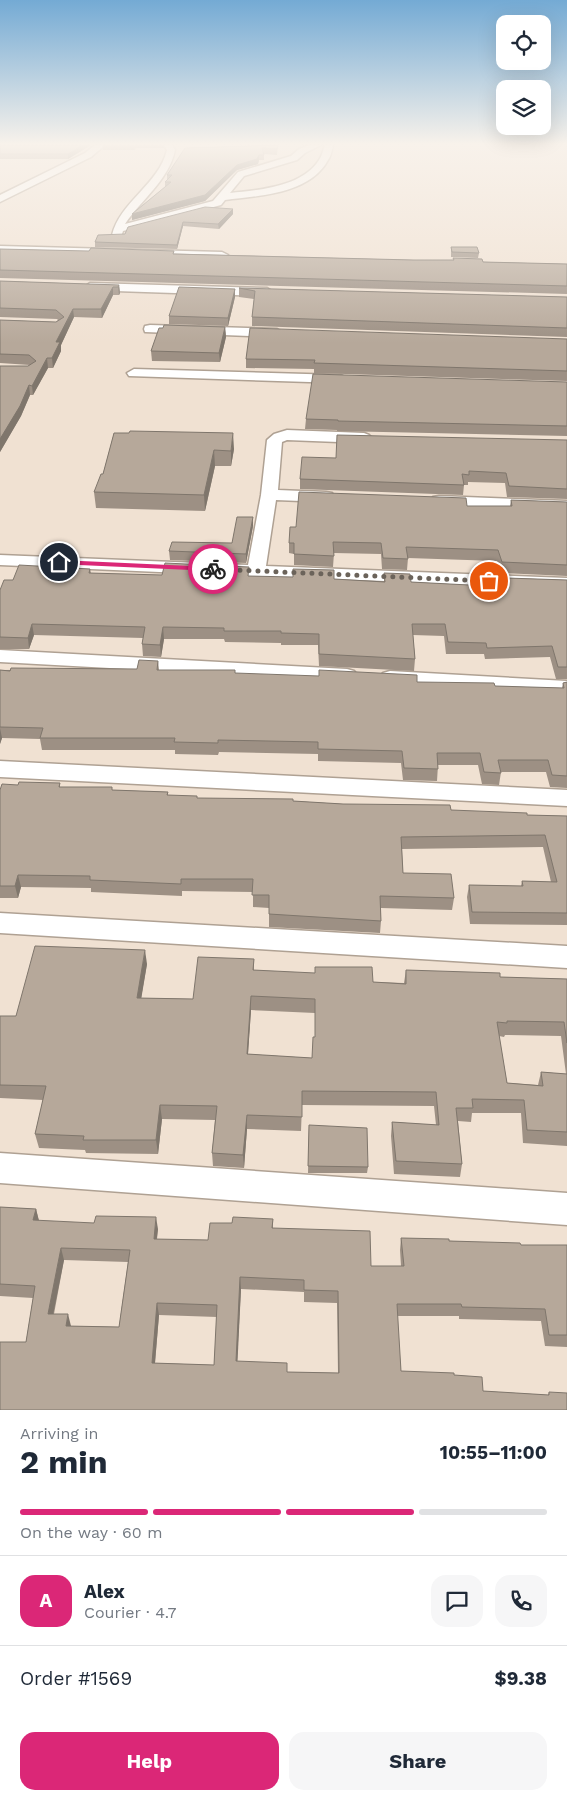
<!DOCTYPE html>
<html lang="en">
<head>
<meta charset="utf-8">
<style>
	body { margin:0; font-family:"Work Sans",sans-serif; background:#f6f6f7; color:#1f2937; height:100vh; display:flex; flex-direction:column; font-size:19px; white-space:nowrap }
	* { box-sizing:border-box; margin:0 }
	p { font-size:16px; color:#747a83 }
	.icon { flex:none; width:28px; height:28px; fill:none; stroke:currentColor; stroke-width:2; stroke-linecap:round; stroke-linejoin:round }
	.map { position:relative; height:1410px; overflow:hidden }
	.sheet { display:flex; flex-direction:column; background:#fff; flex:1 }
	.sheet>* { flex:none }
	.buttons { position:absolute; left:496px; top:15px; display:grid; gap:10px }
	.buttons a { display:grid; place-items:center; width:55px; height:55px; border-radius:10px; background:#fff; box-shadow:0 5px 20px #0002; font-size:25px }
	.pin { position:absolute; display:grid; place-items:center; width:42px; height:42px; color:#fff; margin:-21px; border:2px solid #fff; border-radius:50%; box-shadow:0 1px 5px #0007 }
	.courier { position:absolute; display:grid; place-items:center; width:50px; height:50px; margin:-25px; border:4px solid #db2777; border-radius:50%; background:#fff; color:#222; box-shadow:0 1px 6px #0007 }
	.overview em { font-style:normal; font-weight:700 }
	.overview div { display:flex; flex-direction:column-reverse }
	.overview { display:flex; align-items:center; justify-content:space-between; height:85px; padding:0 20px }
	h1 { font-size:32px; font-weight:700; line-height:38px }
	.bar { display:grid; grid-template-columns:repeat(4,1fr); gap:8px 5px; align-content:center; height:60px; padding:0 20px }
	.bar i { height:6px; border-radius:4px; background:#e0e1e3 }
	.bar .selected { background:#db2777 }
	.bar p { grid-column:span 4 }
	.line { display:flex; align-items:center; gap:12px; padding:0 20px; border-top:1px solid #e0e1e3 }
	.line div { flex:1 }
	.round { display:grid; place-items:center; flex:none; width:52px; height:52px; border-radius:15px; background:#f6f6f7 }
	.cta { display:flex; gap:10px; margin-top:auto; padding:10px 20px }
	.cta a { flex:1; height:58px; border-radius:15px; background:#db2777; color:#fff; font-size:20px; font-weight:700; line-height:58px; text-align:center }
	.cta a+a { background:#f6f6f7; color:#1f2937 }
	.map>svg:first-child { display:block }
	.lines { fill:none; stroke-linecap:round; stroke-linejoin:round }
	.minor-casing { stroke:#afa193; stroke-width:3 }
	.minor { fill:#fff; fill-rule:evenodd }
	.wall { fill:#9d9084; fill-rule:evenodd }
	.shaded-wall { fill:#7f766c }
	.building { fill:#b6a89a; stroke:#7f766c; fill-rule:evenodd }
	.route { fill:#db2777 }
	.done { stroke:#6b635a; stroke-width:5; stroke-dasharray:0 9 }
</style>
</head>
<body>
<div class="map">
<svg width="567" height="1410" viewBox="0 0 567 1410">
	<rect width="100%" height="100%" fill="#f0e1d2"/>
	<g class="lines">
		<g class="minor-casing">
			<g id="minor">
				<path d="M95 145H105L91 157 0 202V195L85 153Z"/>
				<path d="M164 145H172L175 150C169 180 141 200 125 224L213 201 238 172 291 156 299 149 309 145H321L305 153 297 160 244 176 230 193C259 190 302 187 319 160 322 156 323 150 325 145H333C332 150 331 156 328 160 310 194 258 196 225 200L221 205 123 231 121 237H113L112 235C120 202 159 184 167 150Z"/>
				<path d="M0 246 222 252 228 255 222 258 0 252Z"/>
				<path d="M90 283 267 288 273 292 267 296 86 290 84 287Z"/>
				<path d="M150 325 277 329 283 333 277 337 145 332 144 329 145 326Z"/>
				<path d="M134 369 341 375 348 379 341 383 129 376 127 373Z"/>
				<path d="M287 430 364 433 369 435 372 438 369 441 364 443 287 440 282 442 278 490 326 492 332 493 334 497 332 501 326 502 276 500 266 566 567 578V590L0 565V555L248 565 261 495 267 440 274 434Z"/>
				<path d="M439 496 567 501V511L433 505 431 501 433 497Z"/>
				<path d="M0 650 347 669 354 671 357 675 354 679 347 681 0 662Z"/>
				<path d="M390 671 567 681V693L383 681 380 677 383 673Z"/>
				<path d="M0 761 567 790V806L0 777Z"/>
				<path d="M0 913 567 946V968L0 933Z"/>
				<path d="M0 1153 567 1193V1225L0 1183Z"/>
			</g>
		</g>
		<use href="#minor" class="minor"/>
	</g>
	<g class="wall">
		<path d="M0 145H91L68 159H0Z"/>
		<path d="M102 145H164V148H136L135 150H103Z"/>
		<path d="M278 145 277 155 264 154V160H259L258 164 237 170 205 201 132 220V214L165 187V182L167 180V175L185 148Z"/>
		<path d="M233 214 219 229 183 226 177 249 95 247V242L125 234 128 227Z"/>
		<path d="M451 247 479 253 478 258 451 257Z"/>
		<path d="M0 249 567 264V294L0 278Z"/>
		<path d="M0 281 119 285 120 293 119 295H113L102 318 74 317 61 345V351L53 368H48L33 395H30L21 416 0 452V366H28L30 365 0 363V320L56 322 58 320 57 319 0 317Z"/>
		<path d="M239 288 567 297V337L252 326V317L254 299 239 297Z"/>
		<path d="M235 289V297L228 326 169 324V316Z"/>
		<path d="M225 327 226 337 220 362 152 361 151 351Z"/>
		<path d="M567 339V381L314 373V369L246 368V359Z"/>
		<path d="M567 382V436L337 431V430L305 429 306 419Z"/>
		<path d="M114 433 234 449 231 466H215L205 511 96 508 94 492 103 474Z"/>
		<path d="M567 440V499L507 497 505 483 468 482V485H464L463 495 300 489V479L336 458Z"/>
		<path d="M511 500 567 502V576L500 573 497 561 408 558 407 570 382 569 381 554 334 553 333 567 294 565V554L289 553V543L296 527 467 506H510Z"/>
		<path d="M253 526 246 563 170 560 169 551 232 543Z"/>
		<path d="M90 569 91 573 123 575 249 576 334 579 384 581V573L411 582 469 585 504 586 506 578 567 580V679H556L550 657 485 659 484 654H446L444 636 413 635 415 659 414 671 319 666 318 645H281V643L225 642 224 639H164L161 657 143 656 142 644 143 638 34 635 29 649H0V590L13 580Z"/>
		<path d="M158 661 159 670 417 682 495 686 562 688 563 683 567 682V788L550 787 546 772H501L499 785 482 784 478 765H438L437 781 403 780 401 763 318 761V754L219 752 218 755 175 754V750H42L40 739 2 738 0 744V670L137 669Z"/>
		<path d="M60 783V787L113 790 168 792V795L198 798 293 801 527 815 567 816V925L470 924 467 897 469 885 521 886 522 881 551 882 543 847 402 849 403 873 454 898 452 910 381 908V921L380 933 269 927V908L253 907V892L182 891V896L91 892V888L21 887 18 898H0V790L18 785Z"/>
		<path d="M254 959V970L373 982 404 983 406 970 500 977 567 979V1146L523 1143 521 1113H472L471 1122 458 1121 462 1164 460 1177 394 1174 391 1136 392 1122 436 1125 434 1106 302 1105 301 1131 247 1129 244 1168 213 1166 212 1153 215 1120 162 1119 158 1154 86 1153 85 1150 39 1148 35 1134 43 1100 0 1098V1016H16L147 964 141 998 193 999ZM251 1010 315 1013V1037L312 1058 248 1054ZM505 1035 561 1036 566 1074 541 1072 538 1085 507 1083 499 1036 504 1037Z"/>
		<path d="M309 1125 368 1167 367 1173H308Z"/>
		<path d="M0 1207 36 1209 39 1221 158 1229 157 1239 208 1240 232 1223 273 1219V1228L371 1266H401L400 1250 401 1238 521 1245H567V1347L545 1346 541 1321 459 1319V1316H397L401 1371 454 1375 483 1391 548 1395 549 1392 567 1410H0L26 1342 33 1298 0 1296ZM64 1260 128 1262 119 1327 71 1326 54 1314ZM241 1289 304 1292V1302L337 1303 338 1373 287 1372 237 1361ZM159 1315 217 1317 214 1365 155 1363Z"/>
	</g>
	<g class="shaded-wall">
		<path d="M83 145H91L68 159V154Z"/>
		<path d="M259 155V160L258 164 237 170 205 201 132 220V214Z"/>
		<path d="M233 209V214L219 229 218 224Z"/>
		<path d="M183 222V226L177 249V245Z"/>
		<path d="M119 285 120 293 119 295 118 287Z"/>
		<path d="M113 287V295L102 318 101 309Z"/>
		<path d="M235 289V297L228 326V318Z"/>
		<path d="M73 309 74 317 61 345V351L53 368 52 358 56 342Z"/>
		<path d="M225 327 226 337 220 362 219 353Z"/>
		<path d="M47 358 48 368 33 395 32 386Z"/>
		<path d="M29 385 30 395 21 416 0 452V439Z"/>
		<path d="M233 433 234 449 231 466V451Z"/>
		<path d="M214 450 215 466 205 511 204 495Z"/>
		<path d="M253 517V526L246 563V554Z"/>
		<path d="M32 624 34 635 29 649 28 638Z"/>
		<path d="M163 627 164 639 161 657 160 645Z"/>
		<path d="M0 728 2 738 0 744Z"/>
		<path d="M18 875 21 887 18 898 15 886Z"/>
		<path d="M145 950 147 964 139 1012 137 998Z"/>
		<path d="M251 996V1010L247 1068V1054Z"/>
		<path d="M160 1105 162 1119 158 1154 156 1140Z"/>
		<path d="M247 1115V1129L244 1168 243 1155Z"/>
		<path d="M36 1209 39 1221 33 1220Z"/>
		<path d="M156 1217 158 1229 155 1251 154 1239Z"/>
		<path d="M61 1248 64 1260 51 1325 48 1314Z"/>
		<path d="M240 1277 241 1289 237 1372 236 1361Z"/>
		<path d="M157 1303 159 1315 154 1374 152 1363Z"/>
		<path d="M68 1314 71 1326H66Z"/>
	</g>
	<g class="building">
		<path d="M0 145H83L68 154H0Z"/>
		<path d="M278 145 277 149 262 148 264 155H259L257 159 237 165 205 195 132 214 171 182H165L172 175H167L185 148Z"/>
		<path d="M205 207 233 209 218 224 183 222 177 245 95 242 98 235 125 234 128 227Z"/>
		<path d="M451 247H477L479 253 452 252Z"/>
		<path d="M91 248 174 251 173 254 413 260H454L453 258 482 259 483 262 567 264V286L0 270V249L89 251Z"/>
		<path d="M0 281 119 285 118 287H113L101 309H73L56 342H60L52 358H47L32 386 29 385 20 406 0 439V366H28L36 361 29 355 0 354V320L56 322 64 317 56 310 0 308Z"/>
		<path d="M179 287 235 289 228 318 169 316Z"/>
		<path d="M239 288 567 297V328L252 317 255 291Z"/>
		<path d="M164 325 225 327 219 353 151 351 159 328H163Z"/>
		<path d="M250 328 567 339V371L314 363 315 360 246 359Z"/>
		<path d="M313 374 567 382V426L338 421V420L306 419Z"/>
		<path d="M130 431 233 433 231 451 214 450 204 495 94 492 101 474H103L114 433H129Z"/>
		<path d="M337 435 567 440V489L509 486 506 473 469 471V475L462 474 464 485 300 479 302 457 336 458Z"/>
		<path d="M299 492 466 498 467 506H512L511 500 567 502V565L502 562 498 550 406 547 408 559 383 558 381 543 333 542 334 556 294 554V543H289L290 527H296Z"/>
		<path d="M237 517H253L246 554 169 551 172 542 232 543Z"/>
		<path d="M165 563 249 567 248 576 293 577V569L334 570V579L385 582 384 573 410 574 411 582 469 585 507 586 506 578 567 580V667H558L552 646 487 648 486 643 448 642 445 624H412L415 659 319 654V634L281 633V631H224V628L163 627 160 645 142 644 145 627 32 624 28 638 0 637V590L4 580H13L19 565 90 569 89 573 162 575Z"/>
		<path d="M139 660 158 661 157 670H235V673L319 676V670L417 675V682L494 683 495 686 564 688 563 683 567 682V776L552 775 548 760H498L501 773 484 772 480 753H437L438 769 404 768 402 751 318 749V742L218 740V743L174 742 175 738H40L43 728 0 727V670L10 671 11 668 137 669Z"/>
		<path d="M19 782 60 783 59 787H112V790L168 792 167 795 197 796V798L293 799V801L343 804 450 805 451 810 527 813V815L567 816V913L472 912 469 885 523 886 522 881 557 882 545 835 401 837 403 873 451 874 454 898 380 896 381 921 269 914V895H252L253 879H181V884L90 880V876L18 875 15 886H0V790L2 784 18 785Z"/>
		<path d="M35 946 145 950 137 998 193 999 198 957 254 959 253 970 315 973V967H372L373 982 406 984V970L500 973V977L567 979V1043L564 1022 507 1021V1023L497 1022 507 1083 543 1086 541 1072 567 1074V1132L527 1130 524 1100 472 1099 473 1108H456L462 1164 396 1161 392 1122 439 1125 436 1092 302 1091V1117L247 1115 243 1155 212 1153 217 1106 160 1105 156 1140H83L84 1136 35 1134 46 1086 0 1085V1016H16ZM251 996 315 999V1037H313L312 1058 247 1054Z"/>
		<path d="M309 1125 367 1128 368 1167 308 1166Z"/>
		<path d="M0 1207 36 1209 33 1220 94 1223 96 1216 156 1217 154 1239 208 1240 210 1223H232L233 1217 273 1219 272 1228 370 1231 371 1266H404L401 1238 449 1239V1241L520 1243 521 1245H567V1335H549L545 1309 462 1307 461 1304H397L401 1371 454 1373V1375L482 1377 483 1391 549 1395V1392L567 1393V1410H0V1342H26L35 1286 0 1284ZM61 1248 130 1250 119 1327 66 1326 68 1314H48ZM240 1277 304 1280V1290L338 1291 339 1373 287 1372V1363L236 1361ZM157 1303 217 1305 214 1365 152 1363Z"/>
	</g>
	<linearGradient id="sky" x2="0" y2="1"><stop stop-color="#74aad4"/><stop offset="0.42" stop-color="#f8f2eb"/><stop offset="1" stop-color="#f8f2eb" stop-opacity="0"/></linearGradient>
	<rect width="567" height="343" fill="url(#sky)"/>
	<path class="route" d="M59 560 213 567 217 569 213 571 57 564 56 562Z"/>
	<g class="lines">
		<path class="done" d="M213 569 489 581"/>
	</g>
</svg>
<div class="buttons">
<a><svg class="icon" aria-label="locate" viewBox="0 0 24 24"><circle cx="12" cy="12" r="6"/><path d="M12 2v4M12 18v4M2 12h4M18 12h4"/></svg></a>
<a><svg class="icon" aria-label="layers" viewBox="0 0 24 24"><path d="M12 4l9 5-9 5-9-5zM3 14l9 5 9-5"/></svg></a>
</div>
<div class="pin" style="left:489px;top:581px;background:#ea580c"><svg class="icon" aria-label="bag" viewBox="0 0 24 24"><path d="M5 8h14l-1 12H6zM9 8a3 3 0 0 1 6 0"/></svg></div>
<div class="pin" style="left:59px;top:562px;background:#1f2937"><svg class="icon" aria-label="home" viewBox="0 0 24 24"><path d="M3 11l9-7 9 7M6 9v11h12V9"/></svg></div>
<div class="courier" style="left:213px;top:569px"><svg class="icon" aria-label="bike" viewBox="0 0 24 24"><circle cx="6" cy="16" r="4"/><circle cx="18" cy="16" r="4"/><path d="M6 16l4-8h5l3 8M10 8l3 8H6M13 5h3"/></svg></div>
</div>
<section class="sheet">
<div class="overview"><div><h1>2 min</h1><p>Arriving in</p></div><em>10:55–11:00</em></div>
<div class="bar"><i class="selected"></i><i class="selected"></i><i class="selected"></i><i></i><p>On the way · 60 m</p></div>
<div class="line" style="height:90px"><b class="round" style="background:#db2777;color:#fff">A</b><div><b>Alex</b><p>Courier · 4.7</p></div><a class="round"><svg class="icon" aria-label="chat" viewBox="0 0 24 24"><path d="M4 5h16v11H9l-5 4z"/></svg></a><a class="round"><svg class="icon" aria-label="phone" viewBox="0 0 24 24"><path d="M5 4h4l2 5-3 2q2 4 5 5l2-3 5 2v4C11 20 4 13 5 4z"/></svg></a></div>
<div class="line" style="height:65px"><div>Order #1569</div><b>$9.38</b></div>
<div class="cta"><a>Help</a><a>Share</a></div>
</section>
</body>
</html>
